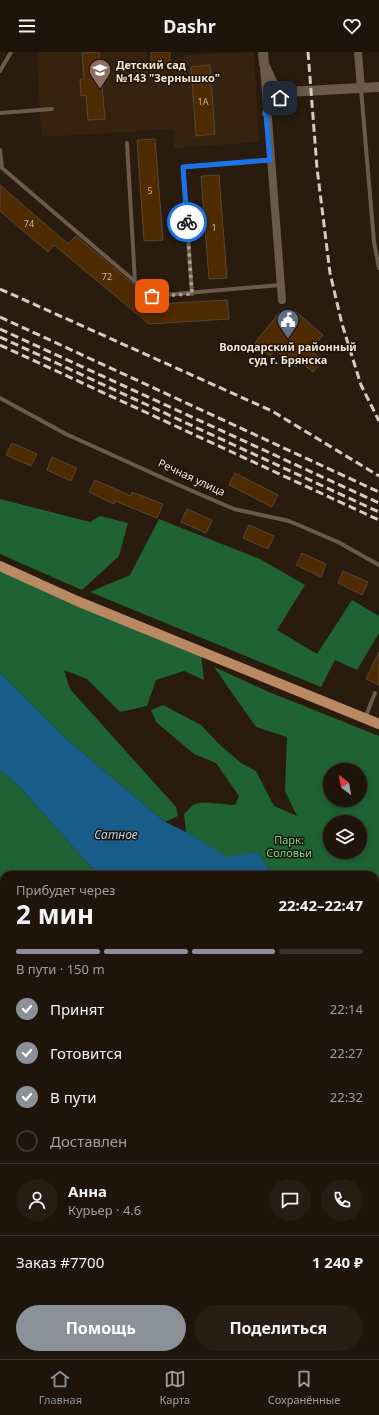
<!DOCTYPE html>
<html lang="ru">
<head>
<meta charset="utf-8">
<style>
	body { margin:0; font-family:"Noto Sans",sans-serif; background:#271d13; color:#f1f3f6; height:100vh; display:flex; flex-direction:column; font-size:15px; white-space:nowrap }
	* { box-sizing:border-box; margin:0 }
	p { font-size:13px; color:#a19e9c }
	.icon { flex:none; width:22px; height:22px; fill:none; stroke:currentColor; stroke-width:2; stroke-linecap:round; stroke-linejoin:round }
	.map { position:relative; flex:1; overflow:hidden }
	.sheet { position:absolute; left:0px; top:819px; width:379px; height:488px; display:flex; flex-direction:column; background:#1f140a; border-radius:12px 12px 0 0; box-shadow:0 2px 6px #0003,0 0 0 1px #3c332b }
	.sheet>* { flex:none }
	.needle { width:26px; rotate:329deg }
	.tools { position:absolute; left:323px; top:711px; display:grid; gap:8px }
	.tools a { display:grid; place-items:center; width:44px; height:44px; border-radius:50%; background:#1f140a; box-shadow:0 2px 6px #0003,0 0 0 1px #3c332b; font-size:20px }
	.pin { position:absolute; display:grid; place-items:center; width:34px; height:34px; color:#fff; margin:-17px; border-radius:8px; box-shadow:0 2px 6px #0006 }
	.courier { position:absolute; display:grid; place-items:center; width:40px; height:40px; margin:-20px; border:3px solid #1a73e8; border-radius:50%; background:#fff; color:#222; box-shadow:0 1px 5px #0007 }
	.headline em { font-style:normal; font-weight:700 }
	.headline div { display:flex; flex-direction:column-reverse }
	.headline { display:flex; align-items:center; justify-content:space-between; height:68px; padding:0 16px }
	h1 { font-size:26px; font-weight:700; line-height:30px }
	.bar { display:grid; grid-template-columns:repeat(4,1fr); gap:6px 4px; align-content:center; height:48px; padding:0 16px }
	.bar i { height:5px; border-radius:3px; background:#3c332b }
	.bar .current { background:#8c9099 }
	.bar p { grid-column:span 4 }
	.line { display:flex; align-items:center; gap:10px; padding:0 16px; border-top:1px solid #3c332b }
	.line div { flex:1 }
	.round { display:grid; place-items:center; flex:none; width:42px; height:42px; border-radius:21px; background:#271d13 }
	ol { padding:0 16px; list-style:none }
	li { display:flex; align-items:center; gap:12px; height:44px }
	li p { margin-inline-start:auto }
	li .icon { padding:4px; border-radius:50%; background:#8c9099; color:#fff; stroke-width:4 }
	li:last-child { color:#a19e9c }
	li i { width:22px; height:22px; border:2px solid #3c332b; border-radius:50% }
	.primary-button { display:flex; gap:8px; margin-top:auto; padding:8px 16px }
	.primary-button a { flex:1; height:46px; border-radius:24px; background:#8c9099; color:#fff; font-size:16px; font-weight:700; line-height:46px; text-align:center }
	.primary-button a+a { background:#271d13; color:#f1f3f6 }
	header { display:flex; justify-content:space-between; align-items:center; height:52px; padding:0 16px; background:#1f140a; font-size:18px; font-weight:700 }
	.dock { display:flex; justify-content:space-around; align-items:center; height:56px; border-top:1px solid #3c332b; background:#1f140a; font-size:11px; color:#a19e9c }
	.dock a { display:grid; justify-items:center; gap:2px }
	.dock .current { color:#8c9099 }
	.map>svg:first-child { display:block }
	.built { fill:#36230f }
	.green { fill:#154022 }
	.forest { fill:#1f6234; fill-rule:evenodd }
	.water { fill:#185c8a }
	.lines { fill:none; stroke-linecap:round; stroke-linejoin:round }
	.stream { stroke:#185c8a; stroke-width:3 }
	.building { fill:#4e2b00; stroke:#584737 }
	.path { stroke:#7a6e61; stroke-width:1.5; stroke-dasharray:4 2; stroke-linecap:butt }
	.lane { stroke:#6b5a4a; stroke-width:4 }
	.street { stroke:#6b5a4a; stroke-width:8 }
	.secondary { stroke:#6b5a4a; stroke-width:10 }
	.primary { stroke:#b88963; stroke-width:10 }
	.rail { stroke:#d6cbc1; stroke-width:3; stroke-dasharray:8 4; stroke-linecap:butt }
	.done { stroke:#aa9e93; stroke-width:4; stroke-dasharray:0 7.2 }
	.route { stroke:#1a73e8; stroke-width:5 }
	.labels { text-anchor:middle; dominant-baseline:central; stroke-width:3; stroke-linejoin:round; paint-order:stroke }
	.number-label { font-size:9px; fill:#c7b6a4 }
	.poi-label { font-size:11px; font-weight:bold; fill:#efe5db; stroke:#201205; text-anchor:start }
	.street-label { font-size:11px; fill:#efe5db; stroke:#201205 }
	.park-label { font-size:11px; fill:#6bdc8a; stroke:#201205 }
	.water-label { font-size:12px; font-style:italic; fill:#afd6f7; stroke:#201205 }
</style>
</head>
<body>
<header><svg class="icon" aria-label="menu" viewBox="0 0 24 24"><path d="M4 6h16M4 12h16M4 18h16"/></svg>Dashr<svg class="icon" aria-label="heart" viewBox="0 0 24 24"><path d="M12 20l-8-8c-3-5 5-10 8-4 3-6 11-1 8 4z"/></svg></header>
<div class="map">
<svg width="379" height="1307" viewBox="0 0 379 1307">
	<rect width="100%" height="100%" fill="#291b0d"/>
	<path class="built" d="M37 0H146V14L149 18 177 14 185 3 254 0 259 90 174 96 173 77 45 85 41 83Z"/>
	<path class="green" d="M4 1288V1303H207L213 1307H0V1289Z"/>
	<g class="forest">
		<path d="M0 447 90 470 100 464 128 471 119 504 82 538 0 502Z"/>
		<path d="M159 467 260 507 305 533 277 578 317 602 352 548 379 564V581L357 618 335 608 321 635 90 540 130 523Z"/>
		<path d="M0 519 201 602 204 628 184 619 156 628 147 654 120 660 87 627 64 618 70 637 176 755 178 764 165 770 63 684 0 621Z"/>
		<path d="M214 615 269 640 379 684V889L375 888V823H272L258 800 227 806 186 780 184 762C187 760 190 755 193 753 200 748 225 753 235 753L239 744 216 711 194 702 156 670 151 658 163 653 201 673 220 693 241 711 256 719 274 754 297 764 285 739 287 685 256 675ZM330 718H360V748H330ZM330 770H360V800H330Z"/>
		<path d="M0 719 19 734 98 823H4V933H0Z"/>
	</g>
	<g class="water">
		<path d="M0 621 63 684 165 770 186 780 227 805 258 800 272 823H98L19 734 0 719Z"/>
		<path d="M375 888 379 889V945L375 944Z"/>
	</g>
	<g class="lines">
		<g class="stream">
			<path d="M57 1303 76 1307"/>
			<path d="M18 1307 38 1303"/>
		</g>
	</g>
	<g class="building">
		<path d="M99 0 105 67 88 68 86 43 81 44 80 27H84L82 1Z"/>
		<rect x="151" y="0" width="19" height="12"/>
		<path d="M210 13 215 82 196 84 191 15Z"/>
		<path d="M155 87 163 188 144 189 137 88Z"/>
		<path d="M219 123 227 226 209 227 201 124Z"/>
		<path d="M0 133 68 192 76 184 157 252 227 248 229 267 149 272 54 193 48 200 0 159Z"/>
		<path d="M295 259 323 283 310 298 323 308 313 320 301 310 296 315 275 298 270 304 254 292 279 261Z"/>
		<path d="M12 391 37 402 31 414 6 403Z"/>
		<path d="M52 405 77 416 71 429 47 418Z"/>
		<path d="M235 421 278 443 272 455 229 433Z"/>
		<path d="M95 428 131 444 132 440 163 452 157 466 115 449 114 452 89 440Z"/>
		<path d="M187 457 212 468 206 481 181 470Z"/>
		<path d="M249 473 274 484 268 497 243 486Z"/>
		<path d="M302 501 326 512 321 525 296 513Z"/>
		<path d="M343 519 368 530 362 543 338 531Z"/>
		<path d="M379 600V633L366 627Z"/>
	</g>
	<g class="lines">
		<g class="path">
			<path d="M375 981H379"/>
			<path d="M0 992 4 990"/>
			<path d="M375 1198 379 1192"/>
			<path d="M0 1267 4 1265"/>
			<path d="M294 1303 298 1307"/>
		</g>
		<g class="lane">
			<path d="M0 19 11 0"/>
			<path d="M361 37 374 190 379 216"/>
			<path d="M0 61 52 57"/>
			<path d="M127 91 135 230"/>
			<path d="M0 98 2 116 152 244 280 233"/>
			<path d="M192 242 183 115 270 108"/>
			<path d="M0 346 66 382 174 431 234 457 289 469 338 490 379 513"/>
			<path d="M365 666 375 641"/>
		</g>
		<g class="street">
			<path d="M358 0 361 37"/>
			<path d="M264 15 282 248"/>
			<path d="M266 61 273 51 287 40"/>
		</g>
		<path class="secondary" d="M263 0 264 12 274 34 287 40 379 35"/>
		<path class="primary" d="M0 514 77 549 379 672"/>
		<g class="rail">
			<path d="M308 0 317 116 330 221 342 272 361 333 379 369"/>
			<path d="M0 237 272 359 379 424"/>
			<path d="M0 265 379 440"/>
			<path d="M0 277 379 451"/>
			<path d="M0 285 379 460"/>
			<path d="M0 293 379 468"/>
		</g>
	</g>
	<g class="lines">
		<path class="done" d="M152 244 192 242 187 170"/>
		<path class="route" d="M187 170 183 115 270 108 266 61 280 46"/>
	</g>
	<defs>
		<g id="school-pin" transform="scale(1.15)"><path d="M0 17L-7.5 6A9.5 9.5 0 1 1 7.5 6Z" fill="#8d6e63" stroke="#201205"/><path d="M0-5L7-2L0 1L-7-2ZM-4 1L0 2.5L4 1V4Q0 6-4 4Z" fill="#fff"/></g>
		<g id="civic-pin" transform="scale(1.15)"><path d="M0 17L-7.5 6A9.5 9.5 0 1 1 7.5 6Z" fill="#5c6f8a" stroke="#201205"/><path d="M-.6-6.5H3V-4.5H.6V-3L4-1V1h2V6H-6V1h2V-1L-.6-3ZM-1.2 2.5V6h2.4V2.5Z" fill="#fff"/></g>
	</defs>
	<g fill-rule="evenodd">
		<use href="#school-pin" x="100" y="18"/>
		<use href="#civic-pin" x="288" y="268"/>
	</g>
	<g class="labels">
		<g class="number-label">
			<text x="203" y="49">1А</text>
			<text x="150" y="138">5</text>
			<text x="29" y="171">74</text>
			<text x="214" y="175">1</text>
			<text x="107" y="224">72</text>
		</g>
		<g class="poi-label">
			<text x="116" y="12">Детский сад<tspan x="116" dy="13">№143 "Зернышко"</tspan></text>
			<text x="288" y="294" text-anchor="middle">Володарский районный<tspan x="288" dy="13">суд г. Брянска</tspan></text>
		</g>
		<g class="street-label">
			<text transform="translate(192 425) rotate(25)">Речная улица</text>
		</g>
		<g class="park-label">
			<text x="289" y="787">Парк:<tspan x="289" dy="13">Соловьи</tspan></text>
		</g>
		<g class="water-label">
			<text x="116" y="782">Сатное</text>
		</g>
	</g>
</svg>
<div class="tools">
<a><svg class="needle" viewBox="-14 -14 28 28"><path d="M0-13l5 13h-10z" fill="#e53935"/><path d="M0 13l5-13h-10z" fill="#a19e9c"/></svg></a>
<a><svg class="icon" aria-label="layers" viewBox="0 0 24 24"><path d="M12 4l9 5-9 5-9-5zM3 14l9 5 9-5"/></svg></a>
</div>
<div class="pin" style="left:152px;top:244px;background:#ea580c"><svg class="icon" aria-label="bag" viewBox="0 0 24 24"><path d="M5 8h14l-1 12H6zM9 8a3 3 0 0 1 6 0"/></svg></div>
<div class="pin" style="left:280px;top:46px;background:#1f2937"><svg class="icon" aria-label="home" viewBox="0 0 24 24"><path d="M3 11l9-7 9 7M6 9v11h12V9"/></svg></div>
<div class="courier" style="left:187px;top:170px"><svg class="icon" aria-label="bike" viewBox="0 0 24 24"><circle cx="6" cy="16" r="4"/><circle cx="18" cy="16" r="4"/><path d="M6 16l4-8h5l3 8M10 8l3 8H6M13 5h3"/></svg></div>
<section class="sheet">
<div class="headline"><div><h1>2 мин</h1><p>Прибудет через</p></div><em>22:42–22:47</em></div>
<div class="bar"><i class="current"></i><i class="current"></i><i class="current"></i><i></i><p>В пути · 150 m</p></div>
<ol>
<li><svg class="icon" aria-label="check" viewBox="0 0 24 24"><path d="M5 12l5 5 9-10"/></svg>Принят<p>22:14</p></li>
<li><svg class="icon" aria-label="check" viewBox="0 0 24 24"><path d="M5 12l5 5 9-10"/></svg>Готовится<p>22:27</p></li>
<li><svg class="icon" aria-label="check" viewBox="0 0 24 24"><path d="M5 12l5 5 9-10"/></svg>В пути<p>22:32</p></li>
<li><i></i>Доставлен</li>
</ol>
<div class="line" style="height:72px"><a class="round"><svg class="icon" aria-label="person" viewBox="0 0 24 24"><circle cx="12" cy="8" r="4"/><path d="M4 21q1-7 8-7t8 7"/></svg></a><div><b>Анна</b><p>Курьер · 4.6</p></div><a class="round"><svg class="icon" aria-label="chat" viewBox="0 0 24 24"><path d="M4 5h16v11H9l-5 4z"/></svg></a><a class="round"><svg class="icon" aria-label="phone" viewBox="0 0 24 24"><path d="M5 4h4l2 5-3 2q2 4 5 5l2-3 5 2v4C11 20 4 13 5 4z"/></svg></a></div>
<div class="line" style="height:52px"><div>Заказ #7700</div><b>1 240 ₽</b></div>
<div class="primary-button"><a>Помощь</a><a>Поделиться</a></div>
</section>
</div>
<nav class="dock">
<a class="current"><svg class="icon" aria-label="home" viewBox="0 0 24 24"><path d="M3 11l9-7 9 7M6 9v11h12V9"/></svg>Главная</a>
<a><svg class="icon" aria-label="map" viewBox="0 0 24 24"><path d="M3 6l6-2 6 2 6-2v14l-6 2-6-2-6 2zM9 4v14M15 6v14"/></svg>Карта</a>
<a><svg class="icon" aria-label="saved" viewBox="0 0 24 24"><path d="M7 4h10v16l-5-4-5 4z"/></svg>Сохранённые</a>
</nav>
</body>
</html>
